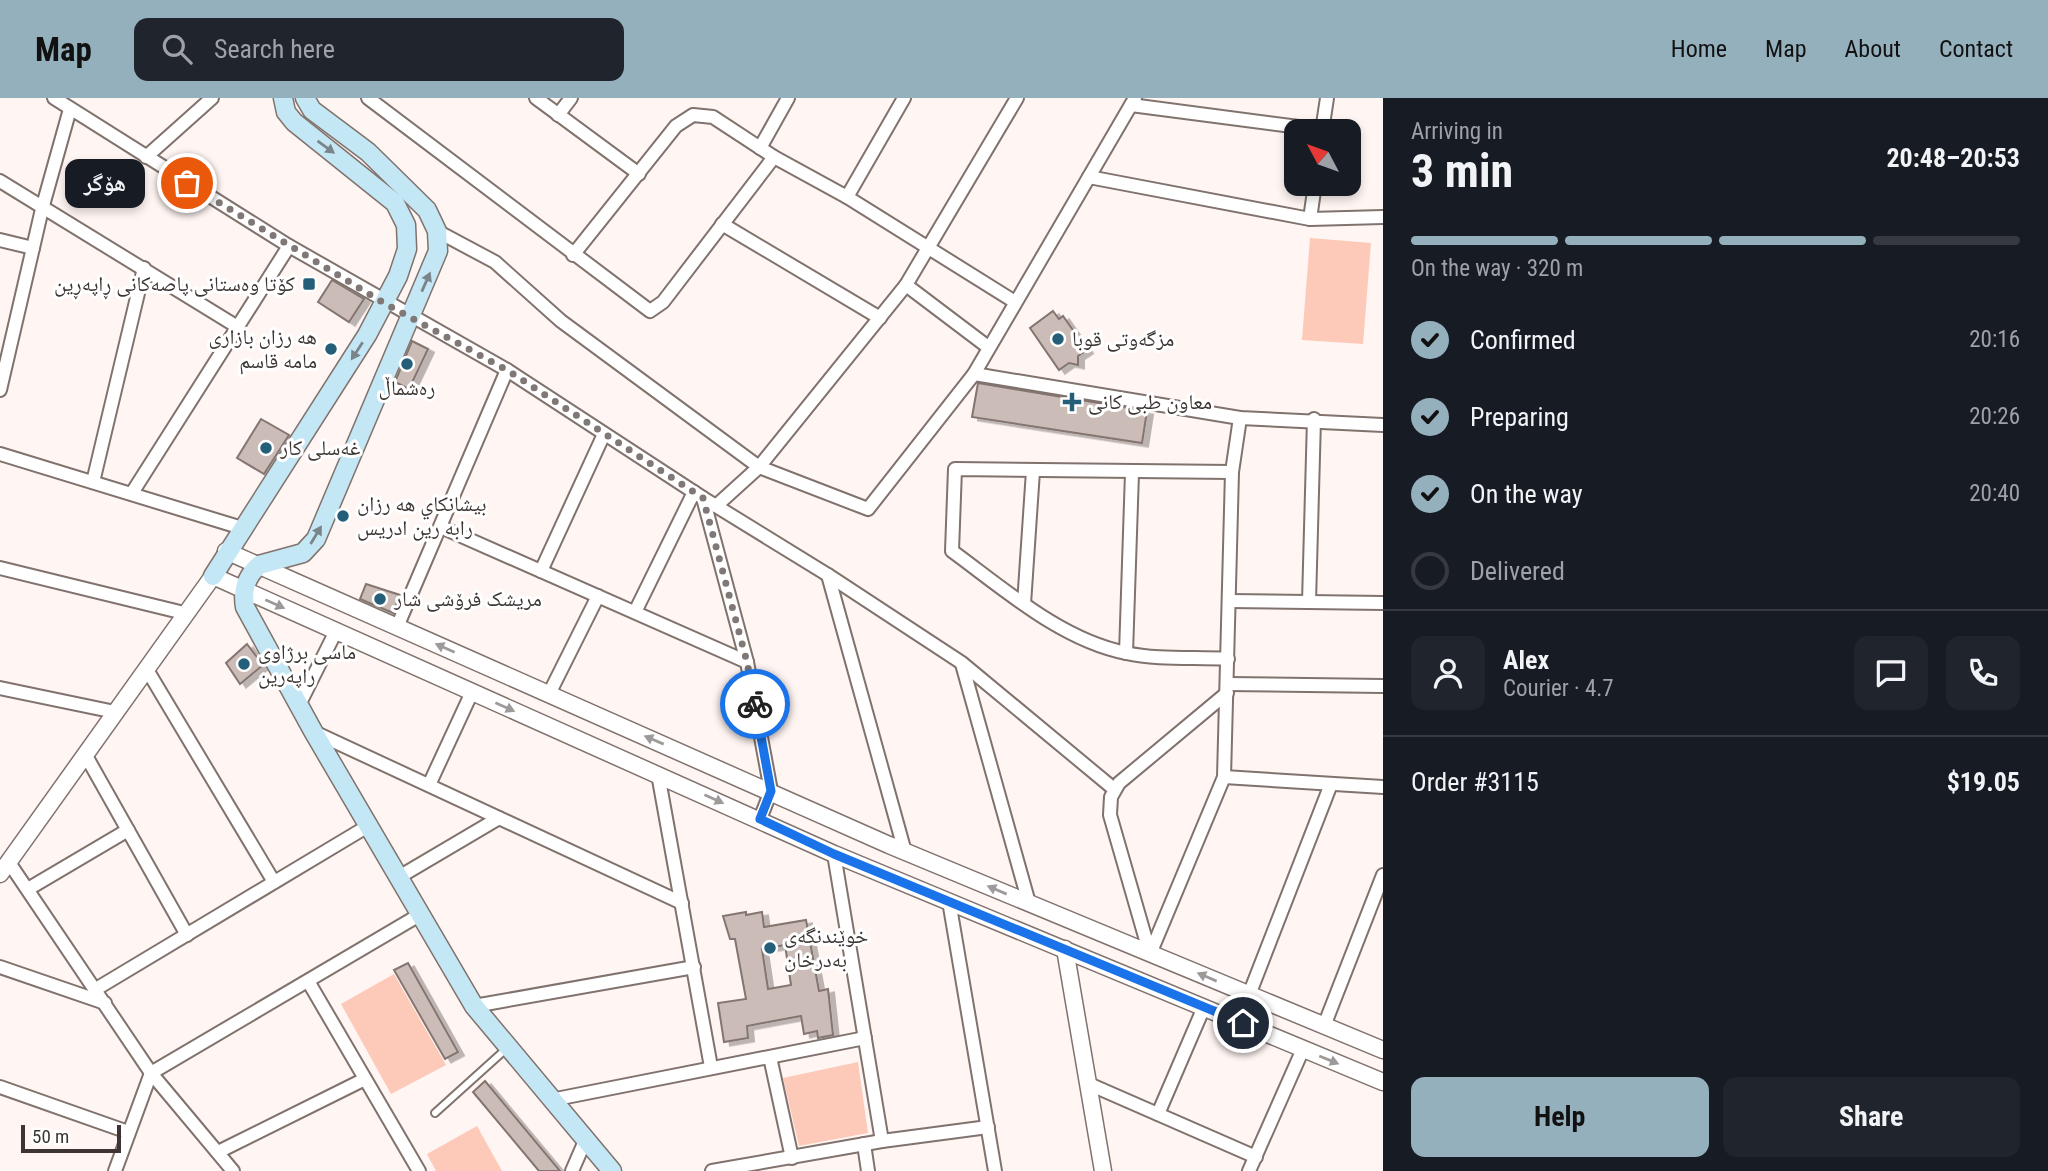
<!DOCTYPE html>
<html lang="en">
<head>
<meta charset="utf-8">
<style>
	body { margin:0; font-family:"Roboto Condensed","Noto Naskh Arabic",sans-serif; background:#20242c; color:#f1f3f6; height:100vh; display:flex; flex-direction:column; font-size:26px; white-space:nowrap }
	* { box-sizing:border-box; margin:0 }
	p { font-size:23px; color:#9ea1a6 }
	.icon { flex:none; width:38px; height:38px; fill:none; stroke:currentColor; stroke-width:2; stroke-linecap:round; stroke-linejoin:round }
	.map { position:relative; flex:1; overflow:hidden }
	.drawer { display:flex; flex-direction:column; background:#171b24; width:665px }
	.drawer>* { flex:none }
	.needle { width:46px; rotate:311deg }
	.buttons { position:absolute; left:1284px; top:21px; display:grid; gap:14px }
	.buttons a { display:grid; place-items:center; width:77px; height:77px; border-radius:14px; background:#171b24; box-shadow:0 4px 10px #0003; font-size:35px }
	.scale { position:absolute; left:21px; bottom:18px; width:100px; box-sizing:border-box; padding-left:7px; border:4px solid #3c3533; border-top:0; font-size:19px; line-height:24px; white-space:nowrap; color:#3c3533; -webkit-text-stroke:5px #fff; paint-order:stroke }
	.pin { position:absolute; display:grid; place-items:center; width:60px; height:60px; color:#fff; margin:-30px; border:4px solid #fff; border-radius:50%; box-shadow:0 2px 7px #0007 }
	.courier { position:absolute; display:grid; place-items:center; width:70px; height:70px; margin:-35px; border:5px solid #1a73e8; border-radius:50%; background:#fff; color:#222; box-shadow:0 2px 9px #0007 }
	.bubble { position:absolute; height:49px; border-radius:14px; background:#171b24; box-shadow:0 4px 10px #0003; font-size:23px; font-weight:700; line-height:49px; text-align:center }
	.summary em { font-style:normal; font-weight:700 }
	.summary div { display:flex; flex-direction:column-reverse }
	.summary { display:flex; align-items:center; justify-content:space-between; height:119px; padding:0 28px }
	h1 { font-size:46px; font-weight:700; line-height:52px }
	.bar { display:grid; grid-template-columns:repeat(4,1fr); gap:10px 7px; align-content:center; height:84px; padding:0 28px }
	.bar i { height:9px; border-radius:5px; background:#363941 }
	.bar .selected { background:#95b0bd }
	.bar p { grid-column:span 4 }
	.line { display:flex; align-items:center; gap:18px; padding:0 28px; border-top:2px solid #363941 }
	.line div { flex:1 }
	.round { display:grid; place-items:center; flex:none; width:74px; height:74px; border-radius:14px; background:#20242c }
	ol { padding:0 28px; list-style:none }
	li { display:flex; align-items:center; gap:21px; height:77px }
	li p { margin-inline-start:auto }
	li .icon { padding:7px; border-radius:50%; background:#95b0bd; color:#111; stroke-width:4 }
	li:last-child { color:#9ea1a6 }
	li i { width:38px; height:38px; border:4px solid #363941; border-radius:50% }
	.primary-button { display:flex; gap:14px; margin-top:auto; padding:14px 28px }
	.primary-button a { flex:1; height:80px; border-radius:14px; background:#95b0bd; color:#111; font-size:28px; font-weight:700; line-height:80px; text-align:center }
	.primary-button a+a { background:#20242c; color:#f1f3f6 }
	header { display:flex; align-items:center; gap:42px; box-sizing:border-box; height:98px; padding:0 35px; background:#95b0bd; color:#111 }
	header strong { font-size:33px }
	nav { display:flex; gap:38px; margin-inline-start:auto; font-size:24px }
	.search { width:490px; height:63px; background:#20242c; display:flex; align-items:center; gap:18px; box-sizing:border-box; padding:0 24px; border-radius:14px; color:#9ea1a6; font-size:26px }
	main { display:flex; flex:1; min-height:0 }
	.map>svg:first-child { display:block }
	.green { fill:#fdc9b9 }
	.building { fill:#ccbcb7; stroke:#847571; stroke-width:2; fill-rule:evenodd; filter:url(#shadow) }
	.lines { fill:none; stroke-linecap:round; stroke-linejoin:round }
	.service-casing { stroke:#80726d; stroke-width:10 }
	.minor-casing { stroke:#80726d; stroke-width:16 }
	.tertiary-casing { stroke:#80726d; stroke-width:19 }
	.secondary-casing { stroke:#80726d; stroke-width:21 }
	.service { stroke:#fff; stroke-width:6 }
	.minor { stroke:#fff; stroke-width:12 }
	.tertiary { stroke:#fff; stroke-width:16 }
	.secondary { stroke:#c4e7f5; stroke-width:18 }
	.oneway { fill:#79858a }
	.oneway2 { fill:#9e9a99 }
	.done { stroke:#807876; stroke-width:7; stroke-dasharray:0 12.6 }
	.route { stroke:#1a73e8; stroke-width:9 }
	.poi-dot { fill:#255e78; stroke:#fff; stroke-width:2.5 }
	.labels { text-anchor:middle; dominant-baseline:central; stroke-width:6; stroke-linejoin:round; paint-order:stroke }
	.poi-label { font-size:21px; fill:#3c3533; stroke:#fff; text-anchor:start }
</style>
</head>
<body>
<header>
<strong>Map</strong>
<div class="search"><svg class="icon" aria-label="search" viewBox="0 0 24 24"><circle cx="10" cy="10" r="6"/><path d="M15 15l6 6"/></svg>Search here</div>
<nav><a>Home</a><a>Map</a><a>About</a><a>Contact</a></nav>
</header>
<main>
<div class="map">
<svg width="1383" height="1073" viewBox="0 0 1383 1073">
	<defs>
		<filter id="shadow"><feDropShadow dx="6" dy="3.5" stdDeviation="0" flood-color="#0004"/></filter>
	</defs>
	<rect width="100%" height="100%" fill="#fff5f2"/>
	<g class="green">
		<path d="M1310 140 1371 145 1363 246 1302 242Z"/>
		<path d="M394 876 446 967 391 996 341 906Z"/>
		<path d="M858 964 868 1035 799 1048 783 980Z"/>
		<path d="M477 1028 502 1073H436L427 1056Z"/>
	</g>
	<g class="building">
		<path d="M332 182 364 201 349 224 318 204Z"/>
		<path d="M1053 213 1059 221 1063 218 1087 252 1078 258V267L1069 265 1059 272 1030 230Z"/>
		<path d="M412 243 428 251 409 291 395 284Z"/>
		<path d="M978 285 1147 313 1142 345 972 319Z"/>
		<path d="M261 321 289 337 264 376 237 360Z"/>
		<path d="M366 486 400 497 393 515 360 501Z"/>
		<path d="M247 546 263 567 240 586 226 565Z"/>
		<path d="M746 814V817L762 814 764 829 806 822 819 893 828 891 833 937 818 940 817 933 804 936 801 918 747 928 748 940 724 944 718 905 746 901 735 841H730L723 818ZM785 847 791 887 768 891 762 851Z"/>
		<path d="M408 865 458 954 445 961 394 872Z"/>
		<path d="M485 983 560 1073H539L473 994Z"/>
	</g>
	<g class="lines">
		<g class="service-casing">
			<path id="service" d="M435 1015 506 951"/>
		</g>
		<g class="minor-casing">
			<g id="minor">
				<path d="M54 0 289 148 507 272 703 400 828 477 962 565 1114 691"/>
				<path d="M368 0 650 213 663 204 774 59"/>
				<path d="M536 0 639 76"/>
				<path d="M904 0 847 99 1015 204"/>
				<path d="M1131 7 1322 32"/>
				<path d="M558 17 571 0"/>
				<path d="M1322 33 1327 0"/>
				<path d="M760 50 788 0"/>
				<path d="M146 59 212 0"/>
				<path d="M1089 79 1310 121 1383 119"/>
				<path d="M0 83 236 228"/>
				<path d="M1310 121 1315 86"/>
				<path d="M722 126 880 220"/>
				<path d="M437 133 495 164 561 223 759 369 868 411 974 276 1135 0"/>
				<path d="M0 142 33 150"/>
				<path d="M573 157 676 28 693 17 713 19 774 59 847 99"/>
				<path d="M906 187 988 249"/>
				<path d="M974 276 1240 320 1383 327"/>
				<path d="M0 292 42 111 70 11"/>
				<path d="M0 356 242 430"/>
				<path d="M93 384 144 170"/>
				<path d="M132 395 289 148"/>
				<path d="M703 400 747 564 771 693 760 721"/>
				<path d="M716 408 759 369 906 187 1017 0"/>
				<path d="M441 429 747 564"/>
				<path d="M0 470 184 515"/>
				<path d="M541 473 604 336"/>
				<path d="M828 477 905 754"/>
				<path d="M1229 503 1383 505"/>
				<path d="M1309 504 1314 321"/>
				<path d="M1024 506 1033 373"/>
				<path d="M635 514 694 394"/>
				<path d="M397 529 507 272"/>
				<path d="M1126 555 1132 375"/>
				<path d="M1228 561C1195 559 1158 562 1126 555 1061 542 1004 491 952 453L955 371 1232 374"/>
				<path d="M962 566 1029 805"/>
				<path d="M146 570 274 784"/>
				<path d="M1227 586 1383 588"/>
				<path d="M0 590 115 614"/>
				<path d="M549 596 598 498"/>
				<path d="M299 607 336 533"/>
				<path d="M314 634 682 805"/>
				<path d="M85 656 187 837"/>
				<path d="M658 676 711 969"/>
				<path d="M1224 679 1383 689"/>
				<path d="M429 687 472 594"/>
				<path d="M834 756 882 1043"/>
				<path d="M8 763 151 975 233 1073"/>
				<path d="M399 779 499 720"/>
				<path d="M28 791 128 732"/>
				<path d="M949 803 995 1073"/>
				<path d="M1150 856 1224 679 1232 374 1240 320"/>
				<path d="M1150 856 1110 717 1111 699 1119 685 1227 595"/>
				<path d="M0 869 105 905"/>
				<path d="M308 883 419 1073"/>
				<path d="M96 891 368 728"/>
				<path d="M1249 897 1331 686"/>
				<path d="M474 908 694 869"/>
				<path d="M1324 928 1383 777"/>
				<path d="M770 959 792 1060"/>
				<path d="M1089 986 1256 1059"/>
				<path d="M0 989 128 1034"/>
				<path d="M551 1002 865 940"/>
				<path d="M1158 1016 1204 909"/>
				<path d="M864 1046 868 1073"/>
				<path d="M218 1054 365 981"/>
				<path d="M115 1073 151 975 421 816"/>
				<path d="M572 1073 585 1043"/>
				<path d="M712 1073 882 1043 988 1029"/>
				<path d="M1249 1073 1303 951"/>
			</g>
		</g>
		<g class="tertiary-casing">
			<g id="tertiary">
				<path d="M226 453 889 747 1383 952"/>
				<path d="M0 776 213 478 834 756 1383 984"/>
				<path d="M1065 851 1103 1073"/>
			</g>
		</g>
		<g class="secondary-casing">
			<g id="secondary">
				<path d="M305 0 312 12 368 54 427 112 437 133 438 153 316 441 303 455 259 467C246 479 242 492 245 509L313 633 474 908 612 1073"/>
				<path d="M213 478 367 237 398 178 407 151 406 127 395 105 294 24 286 14 283 0"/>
			</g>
		</g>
		<use href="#service" class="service"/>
		<use href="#minor" class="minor"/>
		<use href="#tertiary" class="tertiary"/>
		<use href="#secondary" class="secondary"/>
	</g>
	<defs><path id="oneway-solid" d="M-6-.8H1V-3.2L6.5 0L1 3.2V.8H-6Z" transform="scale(1.75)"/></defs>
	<g class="oneway">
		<use href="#oneway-solid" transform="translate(326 49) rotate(36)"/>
		<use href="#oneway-solid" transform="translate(426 184) rotate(-66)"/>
		<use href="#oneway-solid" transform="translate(357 253) rotate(123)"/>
		<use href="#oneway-solid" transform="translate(316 437) rotate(-59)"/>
	</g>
	<g class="oneway2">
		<use href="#oneway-solid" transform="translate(275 506) rotate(24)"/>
		<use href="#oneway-solid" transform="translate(445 550) rotate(-156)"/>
		<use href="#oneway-solid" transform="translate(505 609) rotate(24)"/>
		<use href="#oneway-solid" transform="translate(654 642) rotate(-157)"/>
		<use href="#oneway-solid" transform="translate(714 701) rotate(24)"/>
		<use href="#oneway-solid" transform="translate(997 792) rotate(-157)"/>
		<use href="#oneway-solid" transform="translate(1207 879) rotate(-157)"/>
		<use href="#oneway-solid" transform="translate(1329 962) rotate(22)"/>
	</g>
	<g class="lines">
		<path class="done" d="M187 85 384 205 507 272 703 400 747 564 755 606"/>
		<path class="route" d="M755 606 771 693 760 721 834 756 1243 925"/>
	</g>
	<g class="poi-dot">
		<rect x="302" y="179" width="14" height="14" rx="3.5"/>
		<circle cx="1058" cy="241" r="7"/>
		<circle cx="331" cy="251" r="7"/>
		<circle cx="407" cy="266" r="7"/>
		<path d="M1068.5 293.5h7v7h7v7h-7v7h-7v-7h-7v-7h7z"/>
		<circle cx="266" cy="350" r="7"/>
		<circle cx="343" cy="418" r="7"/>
		<circle cx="380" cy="501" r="7"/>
		<circle cx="244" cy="566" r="7"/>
		<circle cx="770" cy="850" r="7"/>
	</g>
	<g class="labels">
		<g class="poi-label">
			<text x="295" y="186" text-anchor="end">كۆتا وەستانی پاصەکانی ڕاپەڕین</text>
			<text x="317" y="239" text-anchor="end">هه رزان بازارى<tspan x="317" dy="24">مامه قاسم</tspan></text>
			<text x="1072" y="241">مزگەوتی قوبا</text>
			<text x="407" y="290" text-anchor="middle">رەشماڵ</text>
			<text x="1088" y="304">معاون طبی کانی</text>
			<text x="280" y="350">غەسلی کار</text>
			<text x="357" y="406">بيشانكاي هه رزان<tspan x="357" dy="24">رابه رين ادريس</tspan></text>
			<text x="394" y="501">مریشک فرۆشی شار</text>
			<text x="258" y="554">ماسی برژاوی<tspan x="258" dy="24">راپەرین</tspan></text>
			<text x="784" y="838">خوێندنگەی<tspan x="784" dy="24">بەدرخان</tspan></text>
		</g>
	</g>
</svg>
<div class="buttons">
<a><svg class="needle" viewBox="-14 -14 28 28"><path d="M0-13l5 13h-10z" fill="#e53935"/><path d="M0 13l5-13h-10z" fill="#9ea1a6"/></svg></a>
</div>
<div class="scale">50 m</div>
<div class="pin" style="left:187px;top:85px;background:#ea580c"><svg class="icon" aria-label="bag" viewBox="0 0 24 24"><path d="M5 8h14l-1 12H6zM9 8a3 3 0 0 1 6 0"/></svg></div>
<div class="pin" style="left:1243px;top:925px;background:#1f2937"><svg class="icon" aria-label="home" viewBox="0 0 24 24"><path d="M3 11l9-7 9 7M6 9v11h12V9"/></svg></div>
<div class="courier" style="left:755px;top:606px"><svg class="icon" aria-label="bike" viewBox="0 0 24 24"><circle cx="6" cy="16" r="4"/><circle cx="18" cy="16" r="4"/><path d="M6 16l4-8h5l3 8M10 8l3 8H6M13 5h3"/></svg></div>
<div class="bubble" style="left:65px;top:61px;width:80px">هۆگر</div>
</div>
<section class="drawer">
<div class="summary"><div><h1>3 min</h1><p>Arriving in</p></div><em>20:48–20:53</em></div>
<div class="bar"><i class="selected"></i><i class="selected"></i><i class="selected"></i><i></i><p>On the way · 320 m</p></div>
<ol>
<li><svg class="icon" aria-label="check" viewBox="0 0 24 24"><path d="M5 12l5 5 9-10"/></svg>Confirmed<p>20:16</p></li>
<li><svg class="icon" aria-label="check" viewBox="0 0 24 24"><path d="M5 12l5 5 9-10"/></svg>Preparing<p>20:26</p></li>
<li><svg class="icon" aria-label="check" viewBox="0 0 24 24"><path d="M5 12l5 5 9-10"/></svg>On the way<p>20:40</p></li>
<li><i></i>Delivered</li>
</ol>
<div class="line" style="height:126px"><a class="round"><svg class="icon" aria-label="person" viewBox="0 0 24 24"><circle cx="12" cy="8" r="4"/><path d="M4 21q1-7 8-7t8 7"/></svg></a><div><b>Alex</b><p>Courier · 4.7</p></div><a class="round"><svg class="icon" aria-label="chat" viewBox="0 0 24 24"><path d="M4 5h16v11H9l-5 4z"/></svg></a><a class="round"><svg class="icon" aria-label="phone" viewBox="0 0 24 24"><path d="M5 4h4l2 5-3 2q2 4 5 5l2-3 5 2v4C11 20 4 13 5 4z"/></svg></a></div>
<div class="line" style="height:91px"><div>Order #3115</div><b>$19.05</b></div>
<div class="primary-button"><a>Help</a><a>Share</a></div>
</section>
</main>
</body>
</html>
